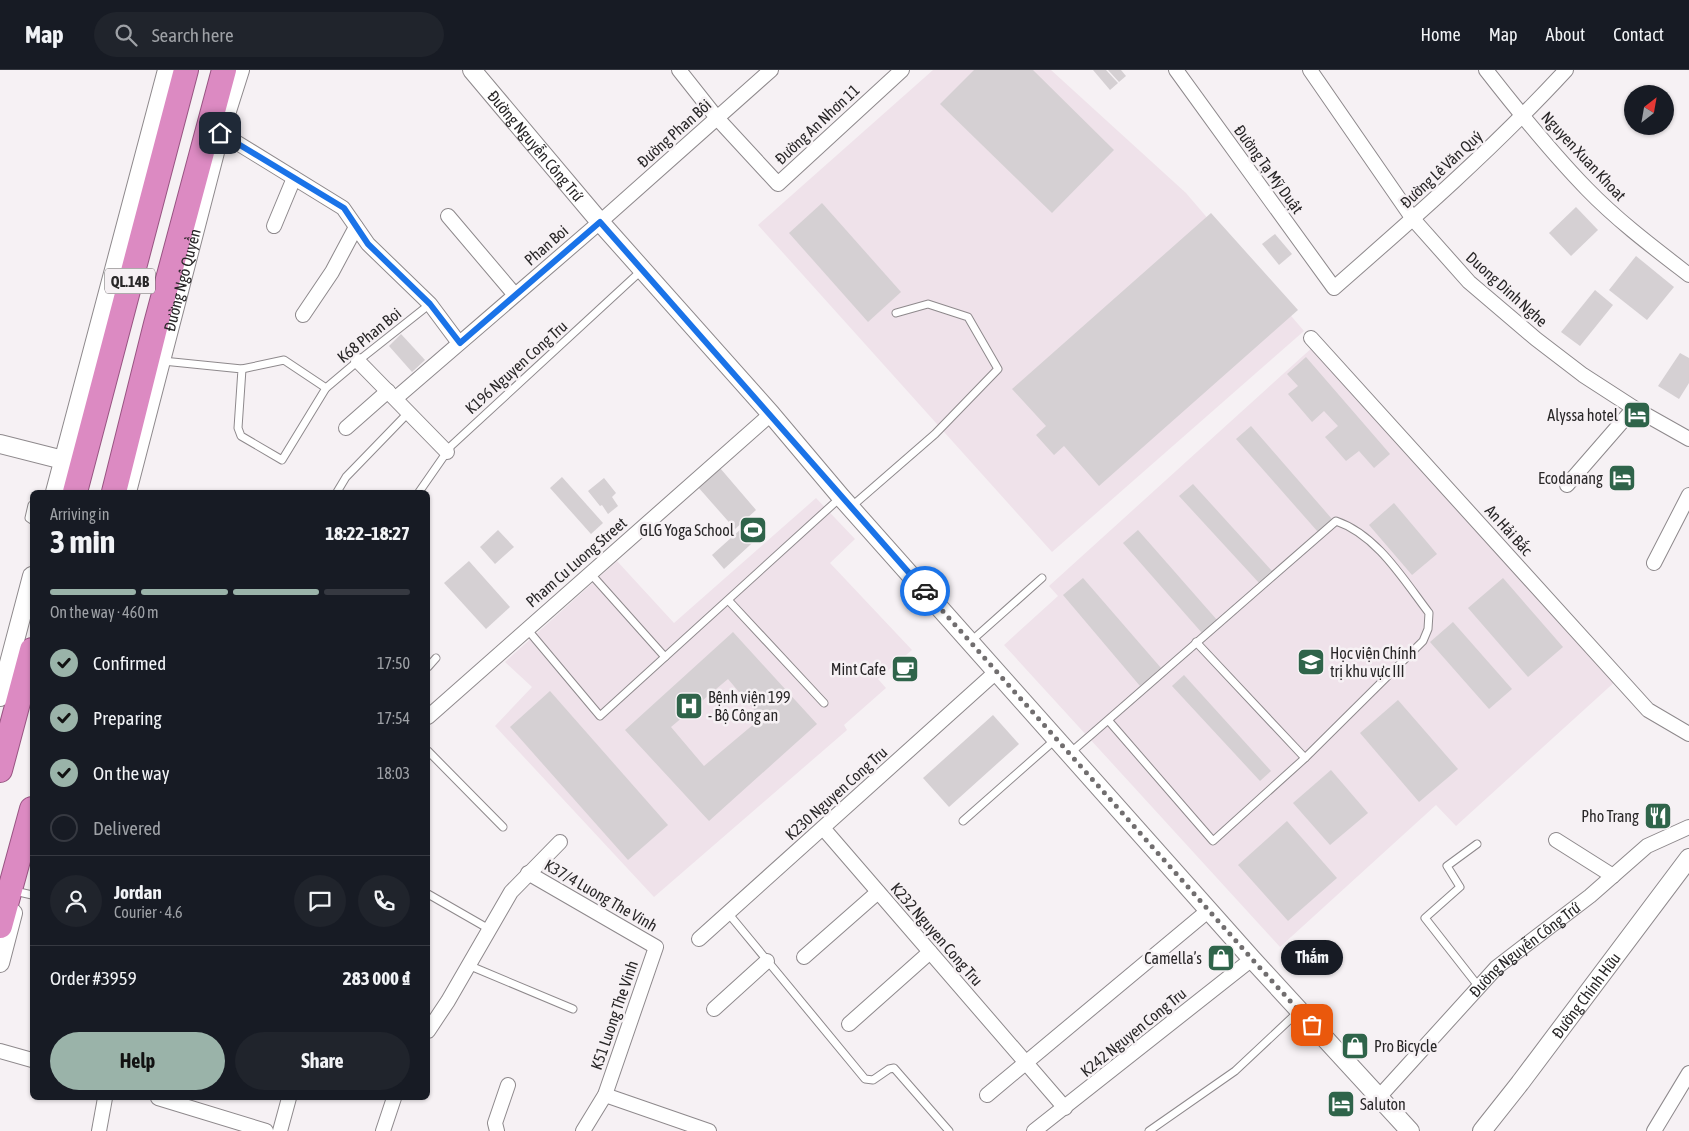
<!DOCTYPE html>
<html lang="en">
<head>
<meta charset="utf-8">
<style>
	body { margin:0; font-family:"Asap Condensed",sans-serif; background:#20242c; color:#f1f3f6; height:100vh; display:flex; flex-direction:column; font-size:19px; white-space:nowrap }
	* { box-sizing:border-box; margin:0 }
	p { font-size:16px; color:#9ea1a6 }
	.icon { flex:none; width:28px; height:28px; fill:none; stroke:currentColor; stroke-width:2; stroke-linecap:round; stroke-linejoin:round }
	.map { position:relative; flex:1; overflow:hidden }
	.sheet { position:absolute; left:30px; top:420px; width:400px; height:610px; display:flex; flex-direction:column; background:#171b24; border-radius:8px; box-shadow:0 1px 4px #0004 }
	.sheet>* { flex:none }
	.needle { width:32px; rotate:31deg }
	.fabs { position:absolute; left:1624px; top:15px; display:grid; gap:10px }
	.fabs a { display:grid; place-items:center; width:50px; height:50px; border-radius:50%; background:#171b24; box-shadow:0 1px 4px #0004; font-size:25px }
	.pin { position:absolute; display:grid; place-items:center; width:42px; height:42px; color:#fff; margin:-21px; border-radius:10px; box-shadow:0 2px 8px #0006 }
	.courier { position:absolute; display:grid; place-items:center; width:50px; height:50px; margin:-25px; border:4px solid #1a73e8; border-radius:50%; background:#fff; color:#222; box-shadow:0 1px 6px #0007 }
	.bubble { position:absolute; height:35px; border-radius:18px; background:#171b24; box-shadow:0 1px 4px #0004; font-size:16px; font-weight:700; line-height:35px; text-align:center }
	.head em { font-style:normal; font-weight:700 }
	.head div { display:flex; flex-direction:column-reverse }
	.head { display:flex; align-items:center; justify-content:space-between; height:85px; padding:0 20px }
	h1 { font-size:32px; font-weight:700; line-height:38px }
	.bar { display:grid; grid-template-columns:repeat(4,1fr); gap:8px 5px; align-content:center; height:60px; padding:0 20px }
	.bar i { height:6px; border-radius:4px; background:#363941 }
	.bar .active { background:#9ab3a9 }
	.bar p { grid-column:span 4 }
	.line { display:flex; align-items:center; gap:12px; padding:0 20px; border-top:1px solid #363941 }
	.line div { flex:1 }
	.round { display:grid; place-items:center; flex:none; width:52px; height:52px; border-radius:26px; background:#20242c }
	ol { padding:0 20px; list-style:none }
	li { display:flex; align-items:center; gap:15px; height:55px }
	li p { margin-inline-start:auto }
	li .icon { padding:5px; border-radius:50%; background:#9ab3a9; color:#111; stroke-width:4 }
	li:last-child { color:#9ea1a6 }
	li i { width:28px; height:28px; border:2px solid #363941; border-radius:50% }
	.cta { display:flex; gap:10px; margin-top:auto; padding:10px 20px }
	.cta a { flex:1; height:58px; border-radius:30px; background:#9ab3a9; color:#111; font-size:20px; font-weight:700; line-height:58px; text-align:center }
	.cta a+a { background:#20242c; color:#f1f3f6 }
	header { display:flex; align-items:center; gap:30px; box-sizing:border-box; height:70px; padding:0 25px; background:#171b24; border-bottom:1px solid #363941 }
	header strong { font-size:24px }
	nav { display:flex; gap:28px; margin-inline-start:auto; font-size:18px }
	.search { width:350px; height:45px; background:#20242c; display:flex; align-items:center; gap:12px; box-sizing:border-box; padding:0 18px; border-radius:28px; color:#9ea1a6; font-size:19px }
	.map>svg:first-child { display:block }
	.built { fill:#efe2ea }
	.building { fill:#d5d0d3; fill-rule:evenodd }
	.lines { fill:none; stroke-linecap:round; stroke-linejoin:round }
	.service-casing { stroke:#8e898c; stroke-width:9 }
	.minor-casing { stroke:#8e898c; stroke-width:16 }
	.tertiary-casing { stroke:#8e898c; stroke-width:20 }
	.trunk-casing { stroke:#985482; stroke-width:26 }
	.service { stroke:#fff; stroke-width:7 }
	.minor { stroke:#fff; stroke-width:14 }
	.tertiary { stroke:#fff; stroke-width:18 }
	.trunk { stroke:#dc8ac2; stroke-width:24 }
	.done { stroke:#716e6f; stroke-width:5; stroke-dasharray:0 9 }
	.route { stroke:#1a73e8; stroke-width:6 }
	.labels { text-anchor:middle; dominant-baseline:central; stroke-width:5; stroke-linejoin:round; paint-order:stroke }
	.shield { fill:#f6f1f4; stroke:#666465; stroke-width:1 }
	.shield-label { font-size:15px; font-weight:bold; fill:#292728 }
	.street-label { font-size:16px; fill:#292728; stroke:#f6f1f4 }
	.poi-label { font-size:16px; fill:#292728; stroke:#f6f1f4; text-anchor:end }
</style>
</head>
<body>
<header>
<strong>Map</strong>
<div class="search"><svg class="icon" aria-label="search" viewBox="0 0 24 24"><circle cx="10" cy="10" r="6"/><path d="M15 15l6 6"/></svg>Search here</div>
<nav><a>Home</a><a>Map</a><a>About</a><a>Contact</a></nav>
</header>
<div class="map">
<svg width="1689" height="1061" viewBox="0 0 1689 1061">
	<rect width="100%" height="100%" fill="#f6f1f4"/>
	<g class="built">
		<path d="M933 0H1051L1186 123 1304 261 1052 482 758 155Z"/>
		<path d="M1314 276 1618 609 1456 756 1436 735 1280 877 1004 575 1058 526 1049 516Z"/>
		<path d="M816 428 855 469 830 493 912 580 878 609 886 618 844 655 847 660 654 827 495 656 532 617 505 592 617 491 674 553Z"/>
	</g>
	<g class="building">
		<path d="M974 0H1033L1114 80 1052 143 940 34Z"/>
		<path d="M1093 0H1106L1118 13 1110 20Z"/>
		<path d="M1108 0H1121L1126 6 1119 12Z"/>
		<path d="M822 133 901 222 868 252 789 163Z"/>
		<path d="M1576 137 1598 160 1571 186 1549 163Z"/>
		<path d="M1211 143 1298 240 1099 416 1064 376 1054 385 1036 365 1046 356 1012 319Z"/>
		<path d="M1275 164 1292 184 1279 195 1262 174Z"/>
		<path d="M1636 186 1674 217 1647 250 1609 220Z"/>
		<path d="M1595 220 1613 235 1580 276 1561 262Z"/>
		<path d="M401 264 425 290 412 302 389 276Z"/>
		<path d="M1680 283 1689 288V313L1679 329 1658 316Z"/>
		<path d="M1306 287 1390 384 1374 398 1359 381 1346 391 1325 367 1338 356 1324 341 1312 352 1288 324 1298 316 1287 304Z"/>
		<path d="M1251 356 1332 449 1318 462 1236 369Z"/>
		<path d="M720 398 756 440 735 459 698 417Z"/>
		<path d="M562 407 603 453 591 464 550 418Z"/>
		<path d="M604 408 616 423 612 427 618 436 608 444 602 435 600 436 588 421Z"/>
		<path d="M1193 414 1273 502 1260 514 1179 426Z"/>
		<path d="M1394 433 1437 484 1412 505 1369 455Z"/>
		<path d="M751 450 763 463 724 499 712 485Z"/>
		<path d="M498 460 514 477 495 494 480 477Z"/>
		<path d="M1138 460 1217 550 1202 563 1123 473Z"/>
		<path d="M469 491 510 537 486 559 444 513Z"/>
		<path d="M1083 508 1161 598 1140 616 1063 525Z"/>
		<path d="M1503 508 1563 577 1528 607 1468 538Z"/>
		<path d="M1453 552 1512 619 1489 639 1430 572Z"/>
		<path d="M733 562 817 654 709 751 625 660ZM728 609 761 648 704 696 671 657Z"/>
		<path d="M1184 605 1271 701 1260 711 1172 616Z"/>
		<path d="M550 621 668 755 628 790 510 657Z"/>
		<path d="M1398 630 1458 699 1419 732 1360 663Z"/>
		<path d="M993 645 1019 674 949 737 923 708Z"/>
		<path d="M1331 700 1368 743 1330 775 1293 733Z"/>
		<path d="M1287 751 1337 808 1288 851 1238 795Z"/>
	</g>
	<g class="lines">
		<g class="service-casing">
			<g id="service">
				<path d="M163 291 242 299 238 358 241 366 282 390 326 318 358 291 430 234"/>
				<path d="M242 299 284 290 326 318"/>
				<path d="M337 422 346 407 409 342"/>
				<path d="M419 422 451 376 642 200"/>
				<path d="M32 435 29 448 32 450"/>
				<path d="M851 437 935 364 998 299 968 247 928 234 896 243"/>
				<path d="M590 503 665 587"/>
				<path d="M729 531 824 633"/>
				<path d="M527 559 600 646 841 427"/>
				<path d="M970 572 1042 508"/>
				<path d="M1196 572 1305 688"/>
				<path d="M428 597 436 588"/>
				<path d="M428 681 503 757"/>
				<path d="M1069 684 1336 451C1377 465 1403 509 1429 543L1428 559 1423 571 1305 688 1213 771 1108 650"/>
				<path d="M963 751 1056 669"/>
				<path d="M1477 774 1447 796 1460 817 1425 848 1479 917"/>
				<path d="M19 822 32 825"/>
				<path d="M428 824 489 859"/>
				<path d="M728 843 865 1009 873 1010 889 999 894 998 949 1061"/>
				<path d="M468 895 573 939"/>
				<path d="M1149 1061 1235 1001 1299 941"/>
			</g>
		</g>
		<g class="minor-casing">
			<g id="minor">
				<path d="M679 0 717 48 778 114 902 0"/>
				<path d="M1176 0 1334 218C1414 148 1494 78 1566 0"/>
				<path d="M1310 0 1413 149 1469 212 1536 269 1583 305 1634 338 1689 369"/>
				<path d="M1486 0C1518 41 1551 82 1587 119 1618 151 1654 178 1689 205"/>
				<path d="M213 58 343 138 368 174 430 234 459 273"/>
				<path d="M448 146 515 225"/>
				<path d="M274 156 294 108"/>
				<path d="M303 245 332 202 356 157"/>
				<path d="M1311 268 1648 640 1689 664"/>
				<path d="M358 291 447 382"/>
				<path d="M396 328 600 152 771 0"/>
				<path d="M346 358 388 321"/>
				<path d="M1567 415 1634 338"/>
				<path d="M1654 493 1689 425"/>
				<path d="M428 647 771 344"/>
				<path d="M823 758 1065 1038"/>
				<path d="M1556 770 1613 806"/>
				<path d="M528 803 656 877 605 1025 583 1061"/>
				<path d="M699 869 996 602"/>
				<path d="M804 887 878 822"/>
				<path d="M714 939 767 891"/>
				<path d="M849 954 930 882"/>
				<path d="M428 961 448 931 511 822 560 772"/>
				<path d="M0 981 32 990"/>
				<path d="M605 1025 709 1061"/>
				<path d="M987 1025 1209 840"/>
				<path id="s1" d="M1379 1027 1497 897 1590 826 1647 776 1689 757"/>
				<path d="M158 1028 266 1061"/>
				<path d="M99 1061 105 1028"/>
				<path d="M280 1061 289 1028"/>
				<path d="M383 1061 394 1028"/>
				<path d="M497 1061 495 1053 508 1015"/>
				<path d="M1034 1061 1252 889"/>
				<path d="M1654 1061 1689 1003"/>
			</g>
		</g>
		<g class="tertiary-casing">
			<g id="tertiary">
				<path id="s2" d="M472 0 600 152 771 344 841 427 1252 889 1410 1061"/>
				<path d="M0 374 75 393"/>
				<path d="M55 422 167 0"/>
				<path id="s3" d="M127 422 220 63 240 0"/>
				<path d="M0 627 32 506"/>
				<path d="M0 893 13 843"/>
				<path id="s4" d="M1482 1061 1520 1013 1689 788"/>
			</g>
		</g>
		<g class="trunk-casing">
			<g id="trunk">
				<path d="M75 422 186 0"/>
				<path d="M114 422 156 254 224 0"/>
				<path d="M0 700 32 580"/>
				<path d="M0 856 32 739"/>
			</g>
		</g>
		<use href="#service" class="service"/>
		<use href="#minor" class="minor"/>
		<use href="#tertiary" class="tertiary"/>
		<use href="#trunk" class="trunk"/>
	</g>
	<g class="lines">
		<path class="done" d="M925 521 1252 889 1312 955"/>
		<path class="route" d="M220 63 344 138 368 174 430 234 460 273 600 152 925 521"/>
	</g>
	<defs>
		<g id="hotel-square" transform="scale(1.4375)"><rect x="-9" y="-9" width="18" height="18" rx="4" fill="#2f644a" stroke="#f6f1f4"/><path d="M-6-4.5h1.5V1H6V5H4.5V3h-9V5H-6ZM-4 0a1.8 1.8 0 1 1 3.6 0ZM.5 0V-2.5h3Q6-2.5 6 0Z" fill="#fff"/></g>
		<g id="stadium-square" transform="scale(1.4375)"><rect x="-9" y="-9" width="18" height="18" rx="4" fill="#2f644a" stroke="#f6f1f4"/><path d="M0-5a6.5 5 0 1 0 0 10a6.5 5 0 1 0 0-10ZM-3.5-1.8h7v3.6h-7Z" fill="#fff"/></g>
		<g id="university-square" transform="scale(1.4375)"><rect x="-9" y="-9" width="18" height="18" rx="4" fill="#2f644a" stroke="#f6f1f4"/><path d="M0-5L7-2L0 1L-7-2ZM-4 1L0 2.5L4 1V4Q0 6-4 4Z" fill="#fff"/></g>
		<g id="cafe-square" transform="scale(1.4375)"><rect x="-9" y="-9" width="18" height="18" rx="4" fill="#2f644a" stroke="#f6f1f4"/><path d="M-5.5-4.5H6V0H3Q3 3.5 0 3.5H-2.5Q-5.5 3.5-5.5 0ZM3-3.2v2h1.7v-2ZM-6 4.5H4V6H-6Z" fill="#fff"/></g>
		<g id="hospital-square" transform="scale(1.4375)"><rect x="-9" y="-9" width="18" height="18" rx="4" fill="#2f644a" stroke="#f6f1f4"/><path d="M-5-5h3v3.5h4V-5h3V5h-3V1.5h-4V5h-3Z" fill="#fff"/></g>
		<g id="restaurant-square" transform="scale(1.4375)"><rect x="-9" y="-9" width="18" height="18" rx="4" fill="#2f644a" stroke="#f6f1f4"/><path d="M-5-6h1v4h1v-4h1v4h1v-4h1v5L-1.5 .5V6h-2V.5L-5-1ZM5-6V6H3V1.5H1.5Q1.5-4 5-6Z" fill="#fff"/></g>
		<g id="shop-square" transform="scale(1.4375)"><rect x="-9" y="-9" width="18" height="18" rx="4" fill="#2f644a" stroke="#f6f1f4"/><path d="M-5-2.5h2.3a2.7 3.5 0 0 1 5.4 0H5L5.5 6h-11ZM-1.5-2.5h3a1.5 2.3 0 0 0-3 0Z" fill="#fff"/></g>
	</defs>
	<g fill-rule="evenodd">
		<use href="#hotel-square" x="1637" y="345"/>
		<use href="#hotel-square" x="1622" y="408"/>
		<use href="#stadium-square" x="753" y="460"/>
		<use href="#university-square" x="1311" y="592"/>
		<use href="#cafe-square" x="905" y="599"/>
		<use href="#hospital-square" x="689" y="636"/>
		<use href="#restaurant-square" x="1658" y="746"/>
		<use href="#shop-square" x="1221" y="888"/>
		<use href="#shop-square" x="1355" y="976"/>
		<use href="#hotel-square" x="1341" y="1034"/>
	</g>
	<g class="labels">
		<rect class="shield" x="105" y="198.5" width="50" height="25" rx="4"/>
		<g class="shield-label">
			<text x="130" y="211">QL.14B</text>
		</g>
		<g class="street-label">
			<text transform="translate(817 54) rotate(-43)">Đường An Nhơn 11</text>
			<text transform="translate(674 63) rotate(-42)">Đường Phan Bôi</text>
			<text stroke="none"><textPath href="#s2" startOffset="99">Đường Nguyễn Công Trứ</textPath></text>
			<text transform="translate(1584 86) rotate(47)">Nguyen Xuan Khoat</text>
			<text transform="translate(1269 99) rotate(54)">Đường Tạ Mỹ Duật</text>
			<text transform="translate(1441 99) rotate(-43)">Đường Lê Văn Quý</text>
			<text transform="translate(546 175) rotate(-41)">Phan Boi</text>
			<text stroke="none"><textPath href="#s3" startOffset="219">Đường Ngô Quyền</textPath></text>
			<text transform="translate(1507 219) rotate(42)">Duong Dinh Nghe</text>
			<text transform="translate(369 265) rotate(-39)">K68 Phan Boi</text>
			<text transform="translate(516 297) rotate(-42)">K196 Nguyen Cong Tru</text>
			<text transform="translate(1509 460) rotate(48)">An Hải Bắc</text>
			<text transform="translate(576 492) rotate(-41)">Pham Cu Luong Street</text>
			<text transform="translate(836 723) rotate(-42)">K230 Nguyen Cong Tru</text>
			<text transform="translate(601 825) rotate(30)">K37/4 Luong The Vinh</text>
			<text transform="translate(937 864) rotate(49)">K232 Nguyen Cong Tru</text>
			<text stroke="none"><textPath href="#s1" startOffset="208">Đường Nguyễn Công Trứ</textPath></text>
			<text stroke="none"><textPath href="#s4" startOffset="171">Đường Chính Hữu</textPath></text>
			<text transform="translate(614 945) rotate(-71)">K51 Luong The Vinh</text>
			<text transform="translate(1133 962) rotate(-39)">K242 Nguyen Cong Tru</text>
		</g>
		<g class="poi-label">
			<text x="1618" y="345">Alyssa hotel</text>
			<text x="1603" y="408">Ecodanang</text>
			<text x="734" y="460">GLG Yoga School</text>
			<text x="1330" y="583" text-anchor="start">Học viện Chính<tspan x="1330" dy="18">trị khu vực III</tspan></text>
			<text x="886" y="599">Mint Cafe</text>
			<text x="708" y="627" text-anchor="start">Bệnh viện 199<tspan x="708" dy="18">- Bộ Công an</tspan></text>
			<text x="1639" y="746">Pho Trang</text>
			<text x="1202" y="888">Camella’s</text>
			<text x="1374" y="976" text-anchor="start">Pro Bicycle</text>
			<text x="1360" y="1034" text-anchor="start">Saluton</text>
		</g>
	</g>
</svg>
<div class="fabs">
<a><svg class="needle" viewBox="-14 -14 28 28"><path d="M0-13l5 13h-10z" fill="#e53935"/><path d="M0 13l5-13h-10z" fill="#9ea1a6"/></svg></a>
</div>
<div class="pin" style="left:1312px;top:955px;background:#ea580c"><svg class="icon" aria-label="bag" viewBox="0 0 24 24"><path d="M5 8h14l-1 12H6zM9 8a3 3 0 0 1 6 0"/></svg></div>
<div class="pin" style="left:220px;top:63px;background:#1f2937"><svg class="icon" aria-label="home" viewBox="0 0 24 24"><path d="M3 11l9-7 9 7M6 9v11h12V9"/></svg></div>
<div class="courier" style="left:925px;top:521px"><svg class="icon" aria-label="car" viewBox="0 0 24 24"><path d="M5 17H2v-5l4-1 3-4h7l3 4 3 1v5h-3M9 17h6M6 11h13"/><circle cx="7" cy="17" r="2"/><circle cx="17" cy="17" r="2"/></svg></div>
<div class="bubble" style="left:1281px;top:870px;width:62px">Thắm</div>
<section class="sheet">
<div class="head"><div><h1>3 min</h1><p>Arriving in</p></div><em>18:22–18:27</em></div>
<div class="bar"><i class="active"></i><i class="active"></i><i class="active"></i><i></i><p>On the way · 460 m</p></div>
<ol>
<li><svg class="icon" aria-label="check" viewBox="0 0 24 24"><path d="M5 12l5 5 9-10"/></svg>Confirmed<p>17:50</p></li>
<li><svg class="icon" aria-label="check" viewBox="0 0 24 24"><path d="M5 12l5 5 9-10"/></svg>Preparing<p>17:54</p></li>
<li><svg class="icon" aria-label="check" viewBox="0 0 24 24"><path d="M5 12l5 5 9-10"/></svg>On the way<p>18:03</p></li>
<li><i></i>Delivered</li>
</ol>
<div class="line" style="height:90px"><a class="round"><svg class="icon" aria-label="person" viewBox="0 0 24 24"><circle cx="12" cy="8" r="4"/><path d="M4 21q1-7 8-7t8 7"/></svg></a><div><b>Jordan</b><p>Courier · 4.6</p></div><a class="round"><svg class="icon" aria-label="chat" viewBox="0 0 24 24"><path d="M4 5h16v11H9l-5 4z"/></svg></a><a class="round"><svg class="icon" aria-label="phone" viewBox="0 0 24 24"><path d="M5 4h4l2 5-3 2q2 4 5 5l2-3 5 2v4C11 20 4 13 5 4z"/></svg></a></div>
<div class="line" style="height:65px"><div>Order #3959</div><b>283 000 ₫</b></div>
<div class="cta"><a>Help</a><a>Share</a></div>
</section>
</div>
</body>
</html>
